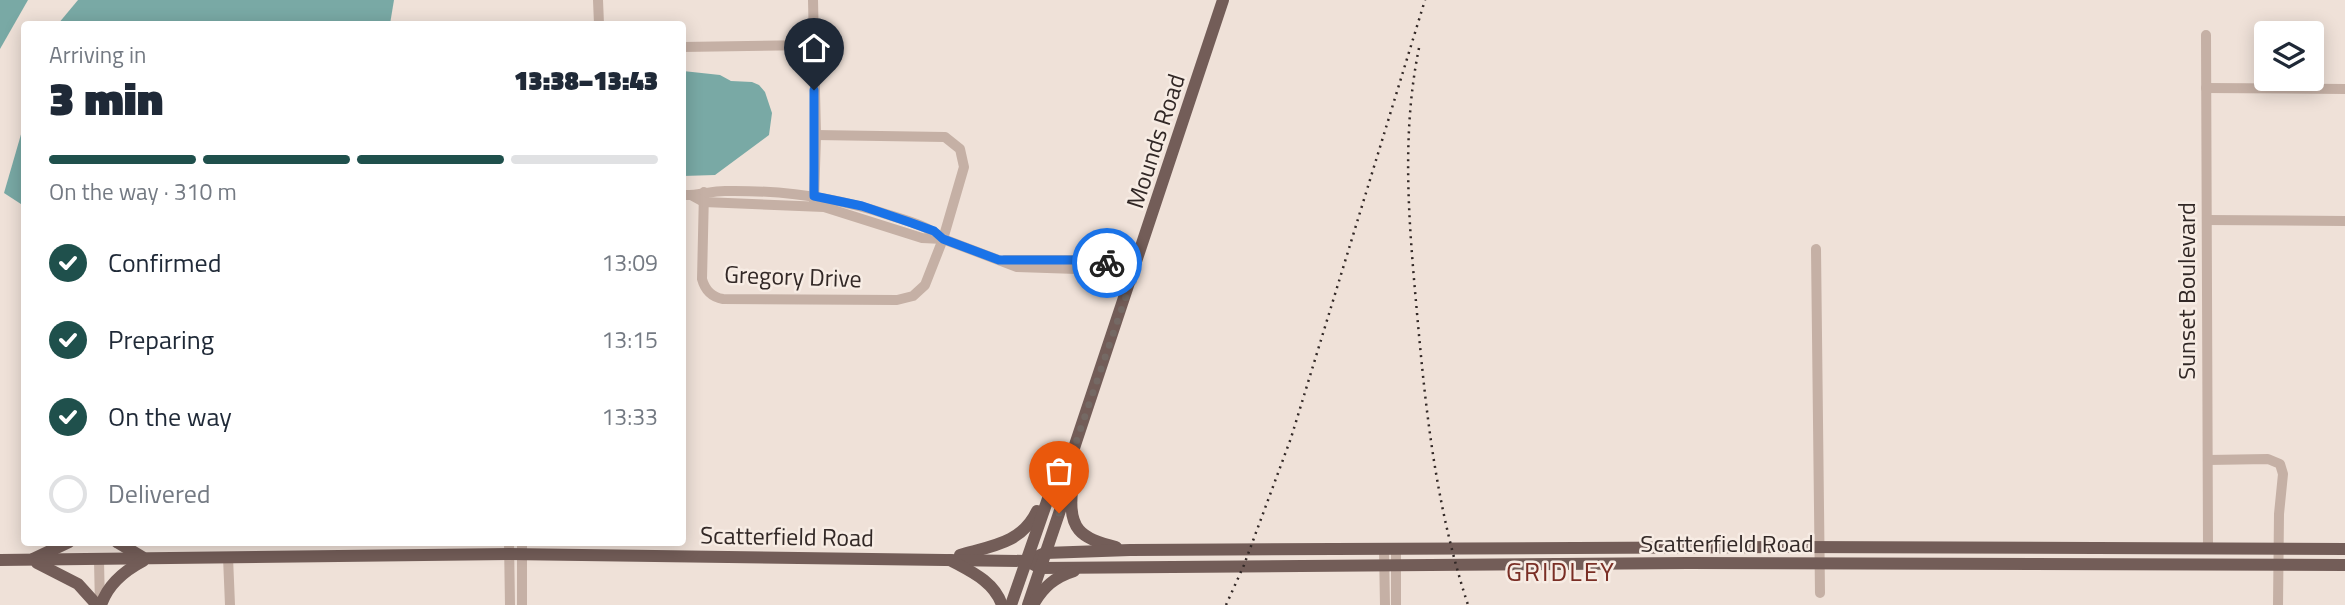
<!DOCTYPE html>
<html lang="en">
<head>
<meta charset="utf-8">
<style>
	body { margin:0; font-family:"Titillium Web",sans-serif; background:#f6f6f7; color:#1f2937; height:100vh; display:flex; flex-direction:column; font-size:26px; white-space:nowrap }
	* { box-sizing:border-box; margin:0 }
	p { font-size:23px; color:#747a83 }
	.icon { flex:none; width:38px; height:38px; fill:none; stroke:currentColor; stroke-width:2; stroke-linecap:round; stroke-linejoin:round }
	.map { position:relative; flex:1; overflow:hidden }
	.drawer { position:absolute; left:21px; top:21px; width:665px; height:525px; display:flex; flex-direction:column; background:#fff; border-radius:7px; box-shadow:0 4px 18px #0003 }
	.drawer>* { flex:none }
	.tools { position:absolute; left:2254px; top:21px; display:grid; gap:14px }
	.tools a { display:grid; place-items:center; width:70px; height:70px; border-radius:7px; background:#fff; box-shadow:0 4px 18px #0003; font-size:35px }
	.pin { position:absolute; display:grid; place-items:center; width:60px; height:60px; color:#fff; margin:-72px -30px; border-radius:50% 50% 50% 0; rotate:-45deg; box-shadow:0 0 7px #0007 }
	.pin .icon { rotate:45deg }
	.courier { position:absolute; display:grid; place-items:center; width:70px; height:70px; margin:-35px; border:5px solid #1a73e8; border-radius:50%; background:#fff; color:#222; box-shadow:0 2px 9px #0007 }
	.headline em { font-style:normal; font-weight:800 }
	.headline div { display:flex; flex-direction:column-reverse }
	.headline { display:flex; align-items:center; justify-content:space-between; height:119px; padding:0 28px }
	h1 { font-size:46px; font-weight:800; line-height:52px }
	.bar { display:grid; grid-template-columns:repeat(4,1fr); gap:10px 7px; align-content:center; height:84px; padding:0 28px }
	.bar i { height:9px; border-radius:5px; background:#e0e1e3 }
	.bar .active { background:#1f504c }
	.bar p { grid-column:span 4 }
	ol { padding:0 28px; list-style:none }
	li { display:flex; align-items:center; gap:21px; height:77px }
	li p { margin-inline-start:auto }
	li .icon { padding:7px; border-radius:50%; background:#1f504c; color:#fff; stroke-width:4 }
	li:last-child { color:#747a83 }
	li i { width:38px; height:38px; border:4px solid #e0e1e3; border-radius:50% }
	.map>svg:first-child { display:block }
	.water { fill:#79a9a5 }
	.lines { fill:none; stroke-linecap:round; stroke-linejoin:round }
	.minor { stroke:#c5b0a5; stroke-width:10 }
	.major { stroke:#735d58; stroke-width:12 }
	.rail { stroke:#322826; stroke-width:2.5; stroke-dasharray:2 5; stroke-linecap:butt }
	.done { stroke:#746964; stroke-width:7; stroke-dasharray:0 12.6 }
	.route { stroke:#1a73e8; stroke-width:9 }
	.labels { text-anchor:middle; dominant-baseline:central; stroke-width:5; stroke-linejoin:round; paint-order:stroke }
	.street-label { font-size:24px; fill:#322826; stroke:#f7ece4 }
	.neighbourhood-label { font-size:26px; letter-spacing:2px; fill:#7a2e25; stroke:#f7ece4 }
</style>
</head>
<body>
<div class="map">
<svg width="2345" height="605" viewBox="0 0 2345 605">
	<rect width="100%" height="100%" fill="#efe1d8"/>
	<g class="water">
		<path d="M0 0H28L0 49Z"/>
		<path d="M78 0H394L390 24H58Z"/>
		<path d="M683 71 720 75 731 81 752 82 759 85 765 92 772 113 769 135 715 175 683 176Z"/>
		<path d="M24 124V206L4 193Z"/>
	</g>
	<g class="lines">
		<g class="minor">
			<path d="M598 0 599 24"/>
			<path d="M813 0 816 135 814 202"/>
			<path d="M2206 35 2208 548"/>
			<path d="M682 47 813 45"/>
			<path d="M2206 88 2345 89"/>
			<path d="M704 192 702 279C705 290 711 297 723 299L897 300 913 296 925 285 943 239 964 167 960 149 945 137 816 135"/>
			<path d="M682 195C697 196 710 191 725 191 782 190 835 197 889 215 908 221 928 226 943 239"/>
			<path d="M693 196 704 202 824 207 922 238 943 239 1017 267 1077 269 1132 281"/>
			<path d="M2207 220 2345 221"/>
			<path d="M1816 249 1820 593"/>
			<path d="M1005 260H1076L1136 267"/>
			<path d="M2208 460 2268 459 2280 464 2283 474 2279 514 2278 605"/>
			<path d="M509 542 510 605"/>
			<path d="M522 542V605"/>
			<path d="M1384 550 1385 605"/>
			<path d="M1396 550V605"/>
			<path d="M228 557 230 605"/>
			<path d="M99 561 100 605"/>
		</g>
		<g class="major">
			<path d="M1072 491C1068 528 1080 539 1116 547"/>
			<path d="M117 542 142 557"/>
			<path d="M960 555C992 546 1022 543 1037 511"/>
			<path d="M33 559 69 542"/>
			<path d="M0 560 509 554 1027 561 1045 553 1130 550 1794 547 2345 549"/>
			<path d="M950 560C970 571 994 581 1002 605"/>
			<path d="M1027 561 1040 568 1688 563 2345 565"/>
			<path d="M37 563 78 584 97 605"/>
			<path d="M101 605C108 584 124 571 143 561"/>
			<path d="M1011 605 1059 467 1072 454"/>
			<path d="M1028 605 1073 472 1072 454 1223 0"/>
			<path d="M1033 605C1043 587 1055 577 1074 571"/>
		</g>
		<g class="rail">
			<path d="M1419 48C1401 136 1409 224 1417 313 1426 414 1436 507 1468 605"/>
			<path d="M1226 605 1244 565 1291 438 1425 0"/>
		</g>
	</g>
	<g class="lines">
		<path class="done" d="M1059 513 1073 472 1072 454 1136 267 1107 263"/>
		<path class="route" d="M814 90V196L862 206 909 222 934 231 943 239 999 260H1076L1107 263"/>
	</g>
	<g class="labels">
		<g class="street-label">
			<text transform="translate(1155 141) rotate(-72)">Mounds Road</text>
			<text transform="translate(793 276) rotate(2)">Gregory Drive</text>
			<text transform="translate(2186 291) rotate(-90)">Sunset Boulevard</text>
			<text transform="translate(787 536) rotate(1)">Scatterfield Road</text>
			<text x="1727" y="543">Scatterfield Road</text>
		</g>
		<g class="neighbourhood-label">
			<text x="1561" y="571">GRIDLEY</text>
		</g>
	</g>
</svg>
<div class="tools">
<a><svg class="icon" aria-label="layers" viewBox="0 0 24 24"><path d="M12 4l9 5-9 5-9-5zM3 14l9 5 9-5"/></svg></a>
</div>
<div class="pin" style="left:1059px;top:513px;background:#ea580c"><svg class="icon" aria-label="bag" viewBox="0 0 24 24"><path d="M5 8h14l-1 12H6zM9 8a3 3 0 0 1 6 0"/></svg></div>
<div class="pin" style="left:814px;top:90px;background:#1f2937"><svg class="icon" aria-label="home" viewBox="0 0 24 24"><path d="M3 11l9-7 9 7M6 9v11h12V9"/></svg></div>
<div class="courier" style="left:1107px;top:263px"><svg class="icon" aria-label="bike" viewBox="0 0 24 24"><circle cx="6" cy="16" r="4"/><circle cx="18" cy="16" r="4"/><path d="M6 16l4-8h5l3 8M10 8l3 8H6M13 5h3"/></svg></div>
<section class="drawer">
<div class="headline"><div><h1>3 min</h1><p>Arriving in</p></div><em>13:38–13:43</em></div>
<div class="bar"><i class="active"></i><i class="active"></i><i class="active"></i><i></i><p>On the way · 310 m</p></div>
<ol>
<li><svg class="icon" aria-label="check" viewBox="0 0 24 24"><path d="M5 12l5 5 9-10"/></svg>Confirmed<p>13:09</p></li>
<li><svg class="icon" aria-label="check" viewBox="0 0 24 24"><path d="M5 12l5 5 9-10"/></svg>Preparing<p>13:15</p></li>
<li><svg class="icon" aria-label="check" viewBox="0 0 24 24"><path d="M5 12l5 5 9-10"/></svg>On the way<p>13:33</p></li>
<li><i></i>Delivered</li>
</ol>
</section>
</div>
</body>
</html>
